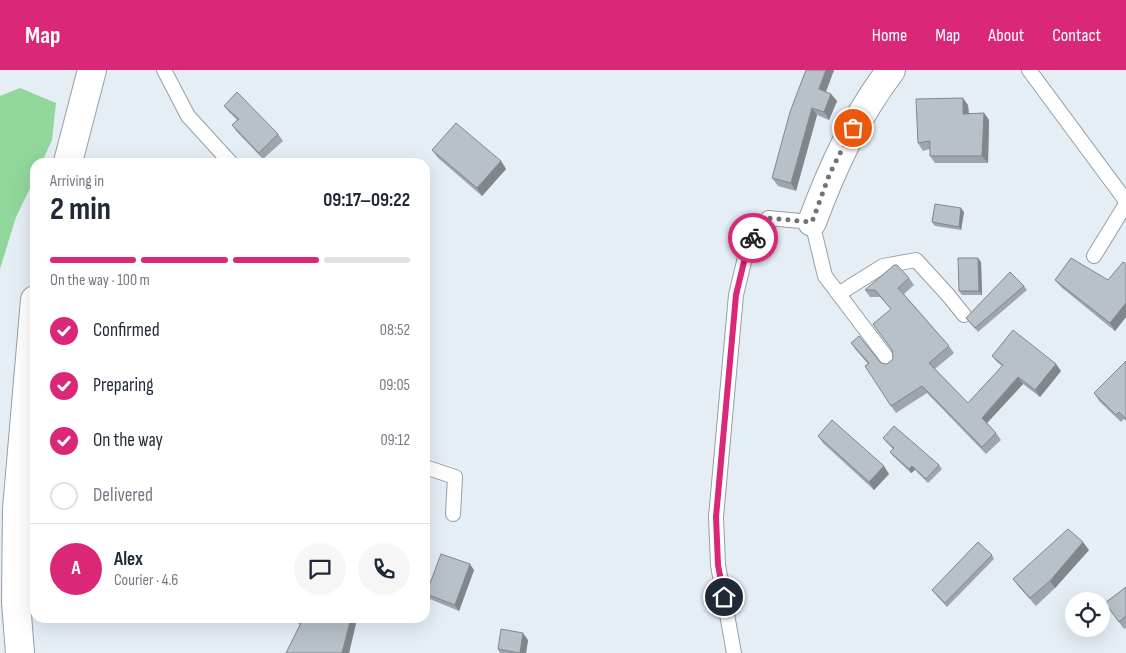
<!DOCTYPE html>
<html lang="en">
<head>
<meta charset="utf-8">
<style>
	body { margin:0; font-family:"Sofia Sans Condensed",sans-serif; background:#f6f6f7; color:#1f2937; height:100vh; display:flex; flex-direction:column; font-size:19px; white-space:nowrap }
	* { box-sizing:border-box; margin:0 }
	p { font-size:16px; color:#747a83 }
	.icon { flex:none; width:28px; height:28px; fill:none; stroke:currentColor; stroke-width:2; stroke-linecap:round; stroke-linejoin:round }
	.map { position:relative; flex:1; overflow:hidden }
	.drawer { position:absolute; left:30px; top:88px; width:400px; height:465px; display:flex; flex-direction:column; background:#fff; border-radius:15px; box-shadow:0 5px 20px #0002 }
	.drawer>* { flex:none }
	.controls { position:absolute; left:1065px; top:522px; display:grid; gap:10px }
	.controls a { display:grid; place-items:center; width:45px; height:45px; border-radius:50%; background:#fff; box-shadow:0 5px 20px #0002; font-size:25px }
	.pin { position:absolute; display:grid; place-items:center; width:42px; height:42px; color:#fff; margin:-21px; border:2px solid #fff; border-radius:50%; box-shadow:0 1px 5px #0007 }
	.courier { position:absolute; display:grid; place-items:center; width:50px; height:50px; margin:-25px; border:4px solid #db2777; border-radius:50%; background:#fff; color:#222; box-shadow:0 1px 6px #0007 }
	.headline em { font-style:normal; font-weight:700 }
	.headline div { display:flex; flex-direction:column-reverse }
	.headline { display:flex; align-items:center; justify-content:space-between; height:85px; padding:0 20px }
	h1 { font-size:32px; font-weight:700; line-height:38px }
	.bar { display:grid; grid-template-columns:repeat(4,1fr); gap:8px 5px; align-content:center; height:60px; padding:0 20px }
	.bar i { height:6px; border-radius:4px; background:#e0e1e3 }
	.bar .current { background:#db2777 }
	.bar p { grid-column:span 4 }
	.line { display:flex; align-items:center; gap:12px; padding:0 20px; border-top:1px solid #e0e1e3 }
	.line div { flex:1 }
	.round { display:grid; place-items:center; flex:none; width:52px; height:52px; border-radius:26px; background:#f6f6f7 }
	ol { padding:0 20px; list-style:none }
	li { display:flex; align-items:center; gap:15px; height:55px }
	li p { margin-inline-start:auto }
	li .icon { padding:5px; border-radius:50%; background:#db2777; color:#fff; stroke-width:4 }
	li:last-child { color:#747a83 }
	li i { width:28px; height:28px; border:2px solid #e0e1e3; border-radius:50% }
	header { display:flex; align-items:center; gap:30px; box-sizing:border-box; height:70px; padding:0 25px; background:#db2777; color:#fff }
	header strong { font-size:24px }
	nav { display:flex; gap:28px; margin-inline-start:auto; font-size:18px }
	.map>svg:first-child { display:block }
	.green { fill:#91d79b }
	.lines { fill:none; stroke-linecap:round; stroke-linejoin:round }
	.service-casing { stroke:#979ea6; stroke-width:16 }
	.minor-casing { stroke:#979ea6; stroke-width:30 }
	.service { stroke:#fff; stroke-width:14 }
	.minor { stroke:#fff; stroke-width:28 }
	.wall { fill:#9ea5ac }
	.shaded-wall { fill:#81868c }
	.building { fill:#b8c0c8; stroke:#81868c }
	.done { stroke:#6f7479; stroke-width:5; stroke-dasharray:0 9 }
	.route { stroke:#db2777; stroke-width:6 }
</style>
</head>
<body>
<header>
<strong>Map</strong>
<nav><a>Home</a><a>Map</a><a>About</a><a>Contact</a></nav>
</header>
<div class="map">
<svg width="1126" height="583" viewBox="0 0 1126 583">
	<rect width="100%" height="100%" fill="#e5edf5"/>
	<path class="green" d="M20 18 56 33 52 70 42 92H35V108L16 147 0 199V26Z"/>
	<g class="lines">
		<g class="service-casing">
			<g id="service">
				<path d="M164 0 188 46 230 92"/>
				<path d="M1029 0 1126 131"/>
				<path d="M1094 186 1126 134"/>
				<path d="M840 223 883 196 916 190 948 225 964 245"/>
				<path d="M425 397 455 407 453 444"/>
				<path d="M734 583 718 495 716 447 736 225 748 175 768 148 812 152 825 206 890 292"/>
			</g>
		</g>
		<g class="minor-casing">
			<g id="minor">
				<path d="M68 92 92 0"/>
				<path d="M812 152C833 96 855 48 891 0"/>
				<path d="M20 583 16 532 17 439 35 230"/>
			</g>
		</g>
		<use href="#service" class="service"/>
		<use href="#minor" class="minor"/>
	</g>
	<g class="wall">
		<path d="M806 0H834L826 22 831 24 837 31 829 50 817 45 796 121 778 116 772 108Z"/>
		<path d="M968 35 969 43H984L989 50 988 93H935L930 86V79L923 81 918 73Z"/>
		<path d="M224 36 278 64 283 71 263 89 237 62 232 55 237 50 229 42Z"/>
		<path d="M432 80 501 91 506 99 482 126 438 88Z"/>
		<path d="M964 142 961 160 935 156 932 152Z"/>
		<path d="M981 192 982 225H962L959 221Z"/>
		<path d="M1126 194V247L1115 261 1061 217 1055 210H1108Z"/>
		<path d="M909 208 914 215 904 224 949 276 954 283 935 299 968 333 1002 296 997 292 992 286 1056 294 1061 301 1040 327 1023 314 987 353 996 363 1001 370 986 384 927 323 896 343 891 336 868 294 856 280 851 273 881 293 887 294 893 289 891 239 880 227H870L865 220Z"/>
		<path d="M1024 216 1027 220 978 262 966 248Z"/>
		<path d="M1126 291V351L1124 349 1121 352 1099 331 1094 323Z"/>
		<path d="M818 366 889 404 874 420 823 373Z"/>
		<path d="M883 368 939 395 942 399 928 413 915 400 911 403 893 386 890 382 893 379 886 372Z"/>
		<path d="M1089 480 1055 518 1036 536 1018 516 1013 509Z"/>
		<path d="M992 485 994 489 947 537 935 524 932 520Z"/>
		<path d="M474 500 459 541 430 529 426 524Z"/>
		<path d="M1126 517V558L1124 559 1105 533Z"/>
		<path d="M292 548H356L357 549 349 583H286L300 555Z"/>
		<path d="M528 570 526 583H500L498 579Z"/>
	</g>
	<g class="shaded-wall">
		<path d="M826 0H834L824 26 819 19Z"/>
		<path d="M831 24 837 31 829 50 824 42Z"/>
		<path d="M963 28 968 35 969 51 963 44Z"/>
		<path d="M812 38 817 45 796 121 791 113Z"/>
		<path d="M984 43 989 50 988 93 982 86Z"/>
		<path d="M501 91 506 99 482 126 477 118Z"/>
		<path d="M961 138 964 142 961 160 959 157Z"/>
		<path d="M978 188 981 192 982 225 979 221Z"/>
		<path d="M1126 233V247L1115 261 1110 253Z"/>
		<path d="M1056 294 1061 301 1040 327 1035 320Z"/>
		<path d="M1018 307 1023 314 986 354 982 348Z"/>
		<path d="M884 396 889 404 874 420 869 412Z"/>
		<path d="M912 396 915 400 911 403 909 399Z"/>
		<path d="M1083 472 1089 480 1055 518 1050 511Z"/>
		<path d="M470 494 474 500 459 541 455 535Z"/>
		<path d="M351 548H356L357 549 349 583H342Z"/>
		<path d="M523 563 528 570 526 583H520Z"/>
	</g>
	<g class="building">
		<path d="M806 0H826L819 19 831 24 824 42 812 38 791 113 772 108 790 42Z"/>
		<path d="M237 22 278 64 259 83 232 55 239 49 224 36Z"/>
		<path d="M963 28V44L984 43 982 86H930V71L918 73 916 29Z"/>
		<path d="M456 53 501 91 477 118 432 80Z"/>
		<path d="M935 134 961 138 959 157 932 152Z"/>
		<path d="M958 188H978L979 221H959Z"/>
		<path d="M1071 188 1108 210 1123 192 1126 194V233L1110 253 1055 210Z"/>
		<path d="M894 195H897L909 208 898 218 949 276 929 293 968 333 1003 295 992 286 1013 260 1056 294 1035 320 1018 307 982 348 996 363 982 377 922 316 891 336 865 296 869 293 851 273 859 266 881 293 887 294 893 289 892 280 873 254 891 239 875 220H865Z"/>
		<path d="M1010 202 1024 216 975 258 966 248Z"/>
		<path d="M1126 291V349L1119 342 1116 345 1094 323Z"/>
		<path d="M832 350 884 396 869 412 818 366Z"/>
		<path d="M894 356 939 395 926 409 912 396 909 399 890 382 894 378 883 368Z"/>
		<path d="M1068 459 1083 472 1050 511 1030 528 1013 509Z"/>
		<path d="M978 472 992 485 945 533 932 520Z"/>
		<path d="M441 484 470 494 455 535 426 524Z"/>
		<path d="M1126 517V546L1119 552 1105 533Z"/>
		<path d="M295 548H351L342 583H286L301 553Z"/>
		<path d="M501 559 523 563 520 583 498 579Z"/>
	</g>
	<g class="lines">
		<path class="done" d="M753 168 768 148 812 152 830 103 853 58"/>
		<path class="route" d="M724 527 718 495 716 447 736 225 748 175 753 168"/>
	</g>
</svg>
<div class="controls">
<a><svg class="icon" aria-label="locate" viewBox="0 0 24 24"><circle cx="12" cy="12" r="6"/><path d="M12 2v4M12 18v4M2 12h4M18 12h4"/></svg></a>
</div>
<div class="pin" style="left:853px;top:58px;background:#ea580c"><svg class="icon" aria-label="bag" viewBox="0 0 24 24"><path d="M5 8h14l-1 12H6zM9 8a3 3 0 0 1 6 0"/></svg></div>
<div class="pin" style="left:724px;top:527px;background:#1f2937"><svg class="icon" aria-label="home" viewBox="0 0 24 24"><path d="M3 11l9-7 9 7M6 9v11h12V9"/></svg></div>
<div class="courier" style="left:753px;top:168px"><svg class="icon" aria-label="bike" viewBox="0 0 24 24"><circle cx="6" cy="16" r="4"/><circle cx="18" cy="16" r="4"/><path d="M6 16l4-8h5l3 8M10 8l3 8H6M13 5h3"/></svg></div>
<section class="drawer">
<div class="headline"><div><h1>2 min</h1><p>Arriving in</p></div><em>09:17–09:22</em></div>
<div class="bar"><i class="current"></i><i class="current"></i><i class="current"></i><i></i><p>On the way · 100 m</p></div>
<ol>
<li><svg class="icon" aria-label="check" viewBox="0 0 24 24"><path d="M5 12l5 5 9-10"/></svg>Confirmed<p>08:52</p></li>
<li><svg class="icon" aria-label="check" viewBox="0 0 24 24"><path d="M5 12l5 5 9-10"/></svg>Preparing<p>09:05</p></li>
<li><svg class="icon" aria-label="check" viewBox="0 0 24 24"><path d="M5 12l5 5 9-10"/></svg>On the way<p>09:12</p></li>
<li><i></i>Delivered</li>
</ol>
<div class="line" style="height:90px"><b class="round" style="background:#db2777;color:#fff">A</b><div><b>Alex</b><p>Courier · 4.6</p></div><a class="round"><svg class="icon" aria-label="chat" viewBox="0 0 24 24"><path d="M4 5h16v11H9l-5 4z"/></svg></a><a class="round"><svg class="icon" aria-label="phone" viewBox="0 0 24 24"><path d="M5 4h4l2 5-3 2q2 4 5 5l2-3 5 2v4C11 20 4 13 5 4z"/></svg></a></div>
</section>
</div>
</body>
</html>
